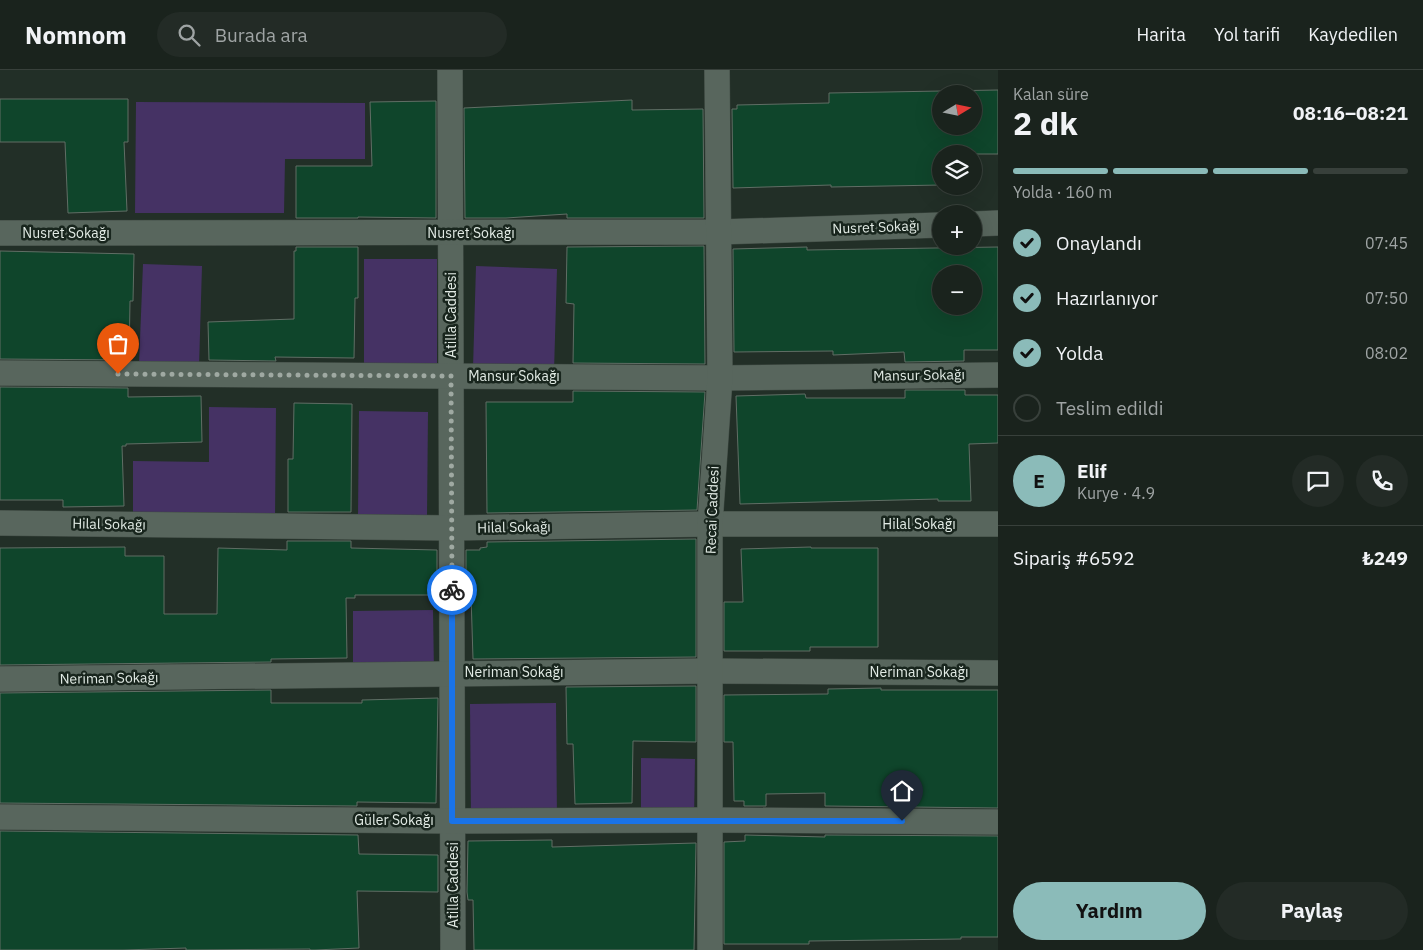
<!DOCTYPE html>
<html lang="tr">
<head>
<meta charset="utf-8">
<style>
	body { margin:0; font-family:"IBM Plex Sans",sans-serif; background:#232b26; color:#f1f3f6; height:100vh; display:flex; flex-direction:column; font-size:19px; white-space:nowrap }
	* { box-sizing:border-box; margin:0 }
	p { font-size:16px; color:#9fa4a4 }
	.icon { flex:none; width:28px; height:28px; fill:none; stroke:currentColor; stroke-width:2; stroke-linecap:round; stroke-linejoin:round }
	.map { position:relative; flex:1; overflow:hidden }
	.details { display:flex; flex-direction:column; background:#1a231d; width:425px }
	.details>* { flex:none }
	.needle { width:32px; rotate:80deg }
	.fabs { position:absolute; left:932px; top:15px; display:grid; gap:10px }
	.fabs a { display:grid; place-items:center; width:50px; height:50px; border-radius:50%; background:#1a231d; box-shadow:0 5px 20px #0002,0 0 0 1px #38403b; font-size:25px }
	.pin { position:absolute; display:grid; place-items:center; width:42px; height:42px; color:#fff; margin:-51px -21px; border-radius:50% 50% 50% 0; rotate:-45deg; box-shadow:0 0 5px #0007 }
	.pin .icon { rotate:45deg }
	.courier { position:absolute; display:grid; place-items:center; width:50px; height:50px; margin:-25px; border:4px solid #1a73e8; border-radius:50%; background:#fff; color:#222; box-shadow:0 1px 6px #0007 }
	.overview em { font-style:normal; font-weight:700 }
	.overview div { display:flex; flex-direction:column-reverse }
	.overview { display:flex; align-items:center; justify-content:space-between; height:85px; padding:0 15px }
	h1 { font-size:32px; font-weight:700; line-height:38px }
	.bar { display:grid; grid-template-columns:repeat(4,1fr); gap:8px 5px; align-content:center; height:60px; padding:0 15px }
	.bar i { height:6px; border-radius:4px; background:#38403b }
	.bar .current { background:#8bbbb9 }
	.bar p { grid-column:span 4 }
	.line { display:flex; align-items:center; gap:12px; padding:0 15px; border-top:1px solid #38403b }
	.line div { flex:1 }
	.round { display:grid; place-items:center; flex:none; width:52px; height:52px; border-radius:26px; background:#232b26 }
	ol { padding:0 15px; list-style:none }
	li { display:flex; align-items:center; gap:15px; height:55px }
	li p { margin-inline-start:auto }
	li .icon { padding:5px; border-radius:50%; background:#8bbbb9; color:#111; stroke-width:4 }
	li:last-child { color:#9fa4a4 }
	li i { width:28px; height:28px; border:2px solid #38403b; border-radius:50% }
	.button { display:flex; gap:10px; margin-top:auto; padding:10px 15px }
	.button a { flex:1; height:58px; border-radius:30px; background:#8bbbb9; color:#111; font-size:20px; font-weight:700; line-height:58px; text-align:center }
	.button a+a { background:#232b26; color:#f1f3f6 }
	header { display:flex; align-items:center; gap:30px; box-sizing:border-box; height:70px; padding:0 25px; background:#1a231d; border-bottom:1px solid #38403b }
	header strong { font-size:24px }
	nav { display:flex; gap:28px; margin-inline-start:auto; font-size:18px }
	.search { width:350px; height:45px; background:#232b26; display:flex; align-items:center; gap:12px; box-sizing:border-box; padding:0 18px; border-radius:28px; color:#9fa4a4; font-size:19px }
	main { display:flex; flex:1; min-height:0 }
	.map>svg:first-child { display:block }
	.green { fill:#453264 }
	.building { fill:#0f452b; stroke:#606e65; fill-rule:evenodd }
	.lines { fill:none; stroke-linecap:round; stroke-linejoin:round }
	.street-casing { stroke:#3f4a43; stroke-width:26 }
	.street { stroke:#58665d; stroke-width:25 }
	.done { stroke:#9fa9a2; stroke-width:5; stroke-dasharray:0 9 }
	.route { stroke:#1a73e8; stroke-width:6 }
	.labels { text-anchor:middle; dominant-baseline:central; stroke-width:5; stroke-linejoin:round; paint-order:stroke }
	.street-label { font-size:14px; fill:#e2ebe5; stroke:#18251d }
</style>
</head>
<body>
<header>
<strong>Nomnom</strong>
<div class="search"><svg class="icon" aria-label="search" viewBox="0 0 24 24"><circle cx="10" cy="10" r="6"/><path d="M15 15l6 6"/></svg>Burada ara</div>
<nav><a>Harita</a><a>Yol tarifi</a><a>Kaydedilen</a></nav>
</header>
<main>
<div class="map">
<svg width="998" height="880" viewBox="0 0 998 880">
	<rect width="100%" height="100%" fill="#222f27"/>
	<g class="green">
		<path d="M136 32 365 33V89H285L284 143H135Z"/>
		<rect x="364" y="189" width="73" height="110"/>
		<path d="M143 194 202 196 199 297 139 295Z"/>
		<path d="M476 196 557 199 554 301 473 298Z"/>
		<path d="M209 337 276 338 275 449 133 447V391L209 392Z"/>
		<path d="M359 341 428 342 427 447 358 446Z"/>
		<path d="M433 540 434 604H353V541Z"/>
		<path d="M556 633 557 750H471L470 634Z"/>
		<path d="M641 688 695 689 694 750 641 749Z"/>
	</g>
	<g class="building">
		<path d="M998 20V84H941V115L831 117V115L733 118 732 39H737V35L829 33V23ZM941 24H974V56H941Z"/>
		<path d="M0 29H128V72H124L127 141 68 143 65 72H0Z"/>
		<path d="M632 30V40L703 39 704 148H567V144L506 148H465L464 38Z"/>
		<path d="M436 31V148L358 147V148H296V96H372L370 32Z"/>
		<path d="M704 176 705 294 573 293 574 234 566 233 567 177Z"/>
		<path d="M296 177H358V228H355L354 288 275 287 276 291 209 290 208 252 294 249V181H296Z"/>
		<path d="M807 177V180L998 177V280H964V291L905 292 904 282 833 285V281L734 282 733 179ZM941 204H974V236H941Z"/>
		<path d="M0 181 134 184 133 231H130L129 290 0 289Z"/>
		<path d="M0 317 128 318V327L201 326 202 372 126 374V376H122L124 436 63 437V430H0Z"/>
		<path d="M905 320H965V325H998V373L969 374 971 431H938V429L740 434 736 326 805 324 806 328H905Z"/>
		<path d="M573 321 705 322 697 440 487 443 486 332H573Z"/>
		<path d="M294 333 352 334 351 442H288V389H293Z"/>
		<path d="M696 469V587L473 589 471 525H466V480H480V478L487 477V472Z"/>
		<path d="M287 471H351V478L437 480V525H355V528H346L347 588 271 589V592L0 595V478L125 477V486H164V544H217L218 478 287 480Z"/>
		<path d="M811 477V478H878V577H810V581H724V532H743L741 479Z"/>
		<path d="M696 616V672L633 671 632 733 575 734 573 674H567L566 617Z"/>
		<path d="M881 618V620H998V738L825 736V723L766 724V736H744V731H734L733 672H724V625L828 624V619Z"/>
		<path d="M271 620V633H362V630L438 628 436 733 357 732V736L0 733V623Z"/>
		<path d="M0 761 358 765 359 784 438 785V822L357 821 359 878 315 880H310V879L186 880V878L123 880H0Z"/>
		<path d="M745 765 825 767V765L998 766V867H961V869L809 871V874H724V772L745 771Z"/>
		<path d="M552 770V777L696 773 694 880H474L473 830H468L467 822 468 771Z"/>
	</g>
	<g class="lines">
		<g class="street-casing">
			<g id="street">
				<path d="M450 0 453 880"/>
				<path d="M974 154 998 153"/>
				<path d="M0 163 719 162 941 155"/>
				<path d="M0 303 720 308 998 305"/>
				<path d="M0 453 452 458 710 454H998"/>
				<path d="M0 609 710 601 998 603"/>
				<path d="M0 747 453 751 710 750 998 752"/>
				<path d="M710 880V454L720 308 717 0"/>
			</g>
		</g>
		<use href="#street" class="street"/>
	</g>
	<g class="lines">
		<path class="done" d="M118 304 451 306 452 520"/>
		<path class="route" d="M452 520V751H902"/>
	</g>
	<g class="labels">
		<g class="street-label">
			<text transform="translate(876 157) rotate(-2)">Nusret Sokağı</text>
			<text x="66" y="163">Nusret Sokağı</text>
			<text x="471" y="163">Nusret Sokağı</text>
			<text transform="translate(451 245) rotate(-90)">Atilla Caddesi</text>
			<text transform="translate(919 305) rotate(-1)">Mansur Sokağı</text>
			<text x="514" y="306">Mansur Sokağı</text>
			<text transform="translate(712 440) rotate(-88)">Recai Caddesi</text>
			<text transform="translate(109 454) rotate(1)">Hilal Sokağı</text>
			<text x="919" y="454">Hilal Sokağı</text>
			<text transform="translate(514 457) rotate(-1)">Hilal Sokağı</text>
			<text x="514" y="602">Neriman Sokağı</text>
			<text x="919" y="602">Neriman Sokağı</text>
			<text transform="translate(109 608) rotate(-1)">Neriman Sokağı</text>
			<text x="394" y="750">Güler Sokağı</text>
			<text transform="translate(453 815) rotate(-90)">Atilla Caddesi</text>
		</g>
	</g>
</svg>
<div class="fabs">
<a><svg class="needle" viewBox="-14 -14 28 28"><path d="M0-13l5 13h-10z" fill="#e53935"/><path d="M0 13l5-13h-10z" fill="#9fa4a4"/></svg></a>
<a><svg class="icon" aria-label="layers" viewBox="0 0 24 24"><path d="M12 4l9 5-9 5-9-5zM3 14l9 5 9-5"/></svg></a>
<a>+</a>
<a>−</a>
</div>
<div class="pin" style="left:118px;top:304px;background:#ea580c"><svg class="icon" aria-label="bag" viewBox="0 0 24 24"><path d="M5 8h14l-1 12H6zM9 8a3 3 0 0 1 6 0"/></svg></div>
<div class="pin" style="left:902px;top:751px;background:#1f2937"><svg class="icon" aria-label="home" viewBox="0 0 24 24"><path d="M3 11l9-7 9 7M6 9v11h12V9"/></svg></div>
<div class="courier" style="left:452px;top:520px"><svg class="icon" aria-label="bike" viewBox="0 0 24 24"><circle cx="6" cy="16" r="4"/><circle cx="18" cy="16" r="4"/><path d="M6 16l4-8h5l3 8M10 8l3 8H6M13 5h3"/></svg></div>
</div>
<section class="details">
<div class="overview"><div><h1>2 dk</h1><p>Kalan süre</p></div><em>08:16–08:21</em></div>
<div class="bar"><i class="current"></i><i class="current"></i><i class="current"></i><i></i><p>Yolda · 160 m</p></div>
<ol>
<li><svg class="icon" aria-label="check" viewBox="0 0 24 24"><path d="M5 12l5 5 9-10"/></svg>Onaylandı<p>07:45</p></li>
<li><svg class="icon" aria-label="check" viewBox="0 0 24 24"><path d="M5 12l5 5 9-10"/></svg>Hazırlanıyor<p>07:50</p></li>
<li><svg class="icon" aria-label="check" viewBox="0 0 24 24"><path d="M5 12l5 5 9-10"/></svg>Yolda<p>08:02</p></li>
<li><i></i>Teslim edildi</li>
</ol>
<div class="line" style="height:90px"><b class="round" style="background:#8bbbb9;color:#111">E</b><div><b>Elif</b><p>Kurye · 4.9</p></div><a class="round"><svg class="icon" aria-label="chat" viewBox="0 0 24 24"><path d="M4 5h16v11H9l-5 4z"/></svg></a><a class="round"><svg class="icon" aria-label="phone" viewBox="0 0 24 24"><path d="M5 4h4l2 5-3 2q2 4 5 5l2-3 5 2v4C11 20 4 13 5 4z"/></svg></a></div>
<div class="line" style="height:65px"><div>Sipariş #6592</div><b>₺249</b></div>
<div class="button"><a>Yardım</a><a>Paylaş</a></div>
</section>
</main>
</body>
</html>
